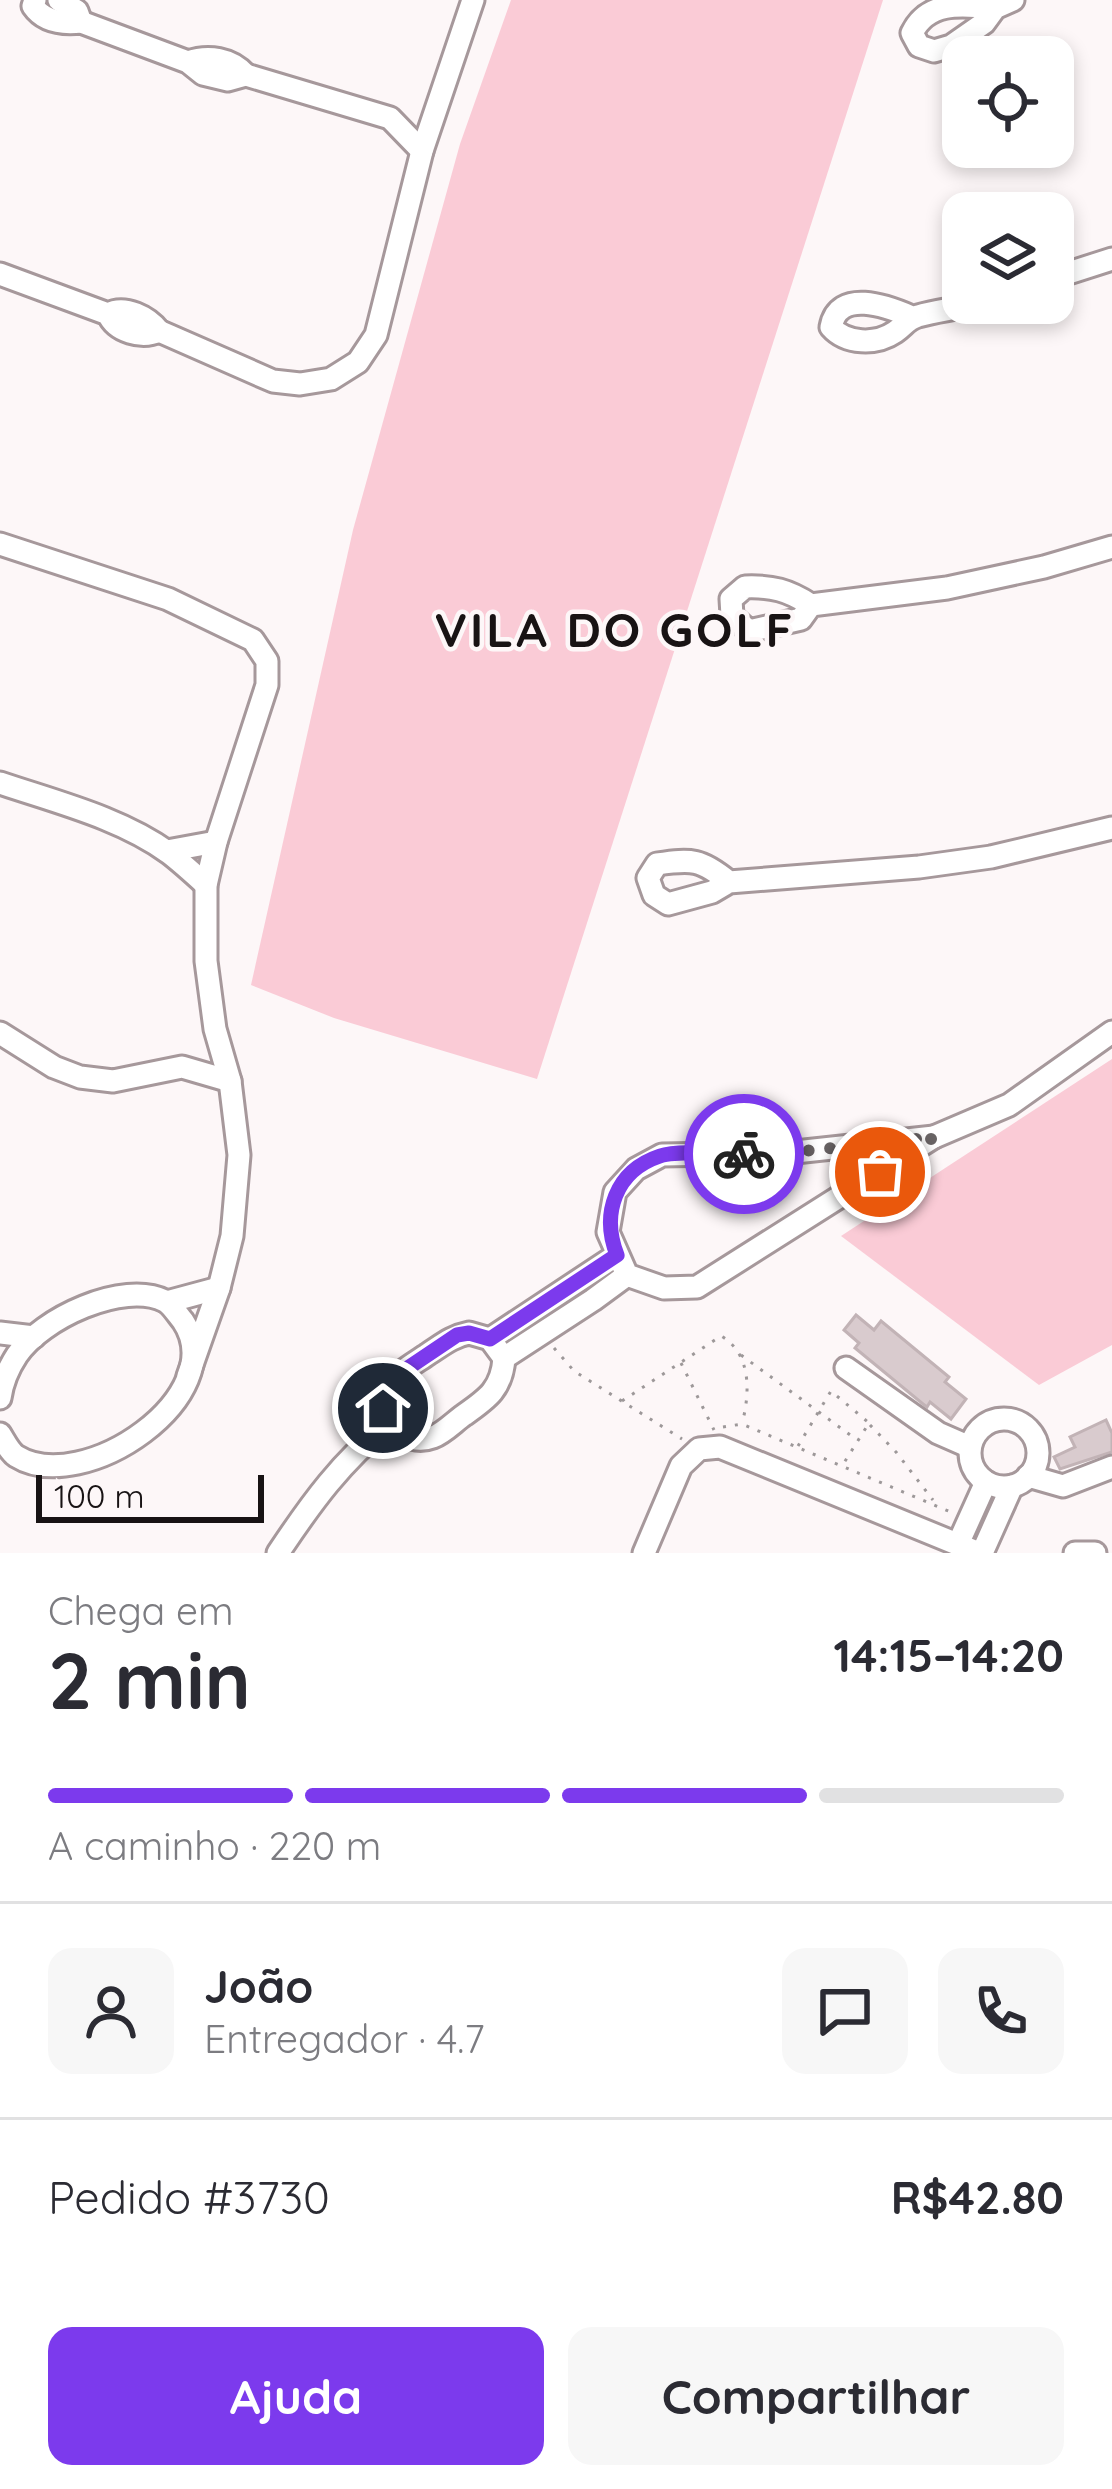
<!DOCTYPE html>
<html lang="pt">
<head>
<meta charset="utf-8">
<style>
	body { margin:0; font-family:Quicksand,sans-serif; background:#f7f7f7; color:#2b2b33; height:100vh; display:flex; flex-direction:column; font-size:45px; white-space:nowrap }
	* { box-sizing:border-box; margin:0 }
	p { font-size:39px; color:#7c7c81 }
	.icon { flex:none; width:66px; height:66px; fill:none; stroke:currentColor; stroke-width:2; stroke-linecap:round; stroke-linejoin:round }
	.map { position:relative; height:1553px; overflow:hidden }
	.side { display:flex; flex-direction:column; background:#fff; flex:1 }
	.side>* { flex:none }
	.tools { position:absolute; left:942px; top:36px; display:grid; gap:24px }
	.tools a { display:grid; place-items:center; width:132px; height:132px; border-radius:24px; background:#fff; box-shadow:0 6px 18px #0003; font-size:60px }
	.scale { position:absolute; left:36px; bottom:30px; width:228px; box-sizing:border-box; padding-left:12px; border:6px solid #181314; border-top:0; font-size:33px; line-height:42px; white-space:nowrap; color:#181314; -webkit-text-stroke:9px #fdf7f8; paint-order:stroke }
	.pin { position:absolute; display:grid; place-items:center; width:102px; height:102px; color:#fff; margin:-51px; border:6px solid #fff; border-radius:50%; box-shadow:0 3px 12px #0007 }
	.courier { position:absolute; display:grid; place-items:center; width:120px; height:120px; margin:-60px; border:9px solid #7c3aed; border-radius:50%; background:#fff; color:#222; box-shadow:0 3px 15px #0007 }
	.overview em { font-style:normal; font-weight:800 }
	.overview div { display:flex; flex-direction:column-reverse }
	.overview { display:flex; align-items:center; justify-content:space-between; height:204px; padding:0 48px }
	h1 { font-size:78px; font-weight:800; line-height:90px }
	.bar { display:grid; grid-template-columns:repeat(4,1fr); gap:18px 12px; align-content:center; height:144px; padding:0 48px }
	.bar i { height:15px; border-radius:9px; background:#e1e1e2 }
	.bar .active { background:#7c3aed }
	.bar p { grid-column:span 4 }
	.line { display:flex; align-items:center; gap:30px; padding:0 48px; border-top:3px solid #e1e1e2 }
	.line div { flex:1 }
	.round { display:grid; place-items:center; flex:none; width:126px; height:126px; border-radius:24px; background:#f7f7f7 }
	.button { display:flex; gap:24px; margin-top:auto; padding:24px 48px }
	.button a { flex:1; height:138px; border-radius:24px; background:#7c3aed; color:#fff; font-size:48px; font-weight:800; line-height:138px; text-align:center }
	.button a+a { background:#f7f7f7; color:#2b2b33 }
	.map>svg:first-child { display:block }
	.green { fill:#facbd6 }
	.building { fill:#d9cbce; stroke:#c2b3b6; stroke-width:3 }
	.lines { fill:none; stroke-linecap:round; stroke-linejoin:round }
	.minor-casing { stroke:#a6989b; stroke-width:27 }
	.path { stroke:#9d9899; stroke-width:3; stroke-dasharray:3 9; stroke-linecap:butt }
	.minor { stroke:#fff; stroke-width:21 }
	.done { stroke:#686364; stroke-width:12; stroke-dasharray:0 21.6 }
	.route { stroke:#7c3aed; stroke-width:15 }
	.labels { text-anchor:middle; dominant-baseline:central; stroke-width:9; stroke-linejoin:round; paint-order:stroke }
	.district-label { font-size:48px; font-weight:bold; letter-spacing:3px; fill:#181314; stroke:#fdf7f8 }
</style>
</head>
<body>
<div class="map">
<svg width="1112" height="1553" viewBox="0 0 1112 1553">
	<rect width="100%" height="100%" fill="#fdf7f8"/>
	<g class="green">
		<path d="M511 0H883L537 1079 334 1018 251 985 353 530 460 144Z"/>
		<path d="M1112 1059V1345L1039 1385 841 1236Z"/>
	</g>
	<g class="building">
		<path d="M856 1315 874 1330 881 1321 949 1377 945 1382 966 1399 951 1419 930 1402 927 1407 923 1404 855 1348 859 1343 844 1330Z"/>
		<path d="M1106 1420 1112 1433V1452L1060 1469 1054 1457 1075 1447 1070 1437Z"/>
	</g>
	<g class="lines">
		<g class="minor-casing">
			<g id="minor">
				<path d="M35 0 33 6C44 22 63 24 81 22L188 62 203 74 228 80 246 75C231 58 208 55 188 62"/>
				<path d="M59 0 77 11 81 22"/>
				<path d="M995 8C963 5 928 0 912 33L919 46 934 51 951 46 984 23 995 8 1013 0"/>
				<path d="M246 75 390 118 422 151"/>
				<path d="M0 274 108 314C116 332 142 339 159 331 148 317 125 305 108 314"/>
				<path d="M1053 278 1112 259"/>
				<path d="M912 317C887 306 838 288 831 327 846 344 876 345 895 332 904 326 907 319 918 316 938 310 958 309 977 303"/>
				<path d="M159 331 273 381 300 384 331 379 358 362 376 335 422 151 473 0"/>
				<path d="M0 544 168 599 253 640 267 661V685L216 842 206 885V961L215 1029 230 1081 239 1155 232 1236 219 1288 188 1376"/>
				<path d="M811 605 801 619 749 631 732 616 731 599 745 587C772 586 788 590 811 605L947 588 1044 567 1112 547"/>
				<path d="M0 783C56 802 121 818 169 853 182 863 194 874 206 885"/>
				<path d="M167 851 216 842"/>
				<path d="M729 882C701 859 692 859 657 864L648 878 654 895 668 904 712 892 729 882 919 867 991 857 1112 828"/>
				<path d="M0 1033 54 1067 80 1077 113 1081 182 1067 230 1081"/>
				<path d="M934 1137 697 1287 664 1288 627 1275 608 1232 615 1192 636 1169 662 1155 786 1153Z"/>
				<path d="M934 1137 1009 1105 1112 1032"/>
				<path d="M167 1302 219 1288"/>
				<path d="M0 1333 34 1337"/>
				<path d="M469 1333 490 1339 504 1358C502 1389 487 1399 464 1415 454 1422 444 1433 433 1437 404 1448 375 1418 387 1390 395 1373 414 1364 428 1354 442 1345 453 1336 469 1333Z"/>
				<path d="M490 1339 617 1255"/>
				<path d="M504 1358 593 1300 627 1275"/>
				<path d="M846 1368 938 1433 970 1447"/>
				<path d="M0 1398C2 1384 9 1367 17 1355 41 1319 123 1280 165 1301 171 1304 178 1315 183 1321 233 1395 83 1498 16 1456 9 1451 5 1442 0 1434"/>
				<circle cx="1004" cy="1453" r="34"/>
				<path d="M1028 1476 1063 1486 1112 1467"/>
				<path d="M958 1544 986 1482"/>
				<path d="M278 1553C312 1502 341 1462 389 1423"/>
				<path d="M644 1553 681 1466 699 1449 720 1447 979 1553"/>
				<path d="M982 1553 1012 1486"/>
				<path d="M1075 1553H1095"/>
			</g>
		</g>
		<g class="path">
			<path d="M554 1348 574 1371 682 1439"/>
			<path d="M741 1355 857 1440"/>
			<path d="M681 1363 714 1430"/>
			<path d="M622 1401 721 1336C752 1354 750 1393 742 1424"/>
			<path d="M870 1425 896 1452 933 1500"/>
			<path d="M723 1427 742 1424 953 1513"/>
			<path d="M798 1446 831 1391 869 1423 842 1466"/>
		</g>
		<use href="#minor" class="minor"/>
	</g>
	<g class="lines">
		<path class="done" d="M744 1154 786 1153 934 1137 880 1172"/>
		<path class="route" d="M383 1408 387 1391 396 1376 457 1335 469 1333 490 1339 617 1255C601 1214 615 1171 660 1156 678 1150 723 1154 744 1154"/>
	</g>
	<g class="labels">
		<g class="district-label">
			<text x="615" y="629">VILA DO GOLF</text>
		</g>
	</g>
</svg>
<div class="tools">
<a><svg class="icon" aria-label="locate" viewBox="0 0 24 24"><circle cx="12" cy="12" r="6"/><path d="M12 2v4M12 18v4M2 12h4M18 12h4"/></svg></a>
<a><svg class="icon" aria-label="layers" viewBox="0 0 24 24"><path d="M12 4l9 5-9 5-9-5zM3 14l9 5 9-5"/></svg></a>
</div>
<div class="scale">100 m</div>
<div class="pin" style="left:880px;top:1172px;background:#ea580c"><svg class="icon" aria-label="bag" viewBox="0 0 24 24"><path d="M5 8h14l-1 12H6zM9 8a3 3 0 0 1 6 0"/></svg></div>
<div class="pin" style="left:383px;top:1408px;background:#1f2937"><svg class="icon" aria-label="home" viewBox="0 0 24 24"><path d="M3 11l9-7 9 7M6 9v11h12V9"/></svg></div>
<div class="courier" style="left:744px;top:1154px"><svg class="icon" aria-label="bike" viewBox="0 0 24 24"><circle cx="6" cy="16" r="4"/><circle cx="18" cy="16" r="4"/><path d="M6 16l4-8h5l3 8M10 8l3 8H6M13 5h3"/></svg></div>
</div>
<section class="side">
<div class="overview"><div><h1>2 min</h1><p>Chega em</p></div><em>14:15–14:20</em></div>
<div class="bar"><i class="active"></i><i class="active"></i><i class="active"></i><i></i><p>A caminho · 220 m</p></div>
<div class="line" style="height:216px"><a class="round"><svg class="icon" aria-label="person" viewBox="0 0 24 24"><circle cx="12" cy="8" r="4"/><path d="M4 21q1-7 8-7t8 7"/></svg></a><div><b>João</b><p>Entregador · 4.7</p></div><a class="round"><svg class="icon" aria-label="chat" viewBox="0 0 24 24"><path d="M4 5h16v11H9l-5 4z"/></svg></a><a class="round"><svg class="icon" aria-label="phone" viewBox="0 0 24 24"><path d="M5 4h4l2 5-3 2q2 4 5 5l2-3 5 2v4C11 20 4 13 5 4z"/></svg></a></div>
<div class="line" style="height:156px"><div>Pedido #3730</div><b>R$42.80</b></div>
<div class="button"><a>Ajuda</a><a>Compartilhar</a></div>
</section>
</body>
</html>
